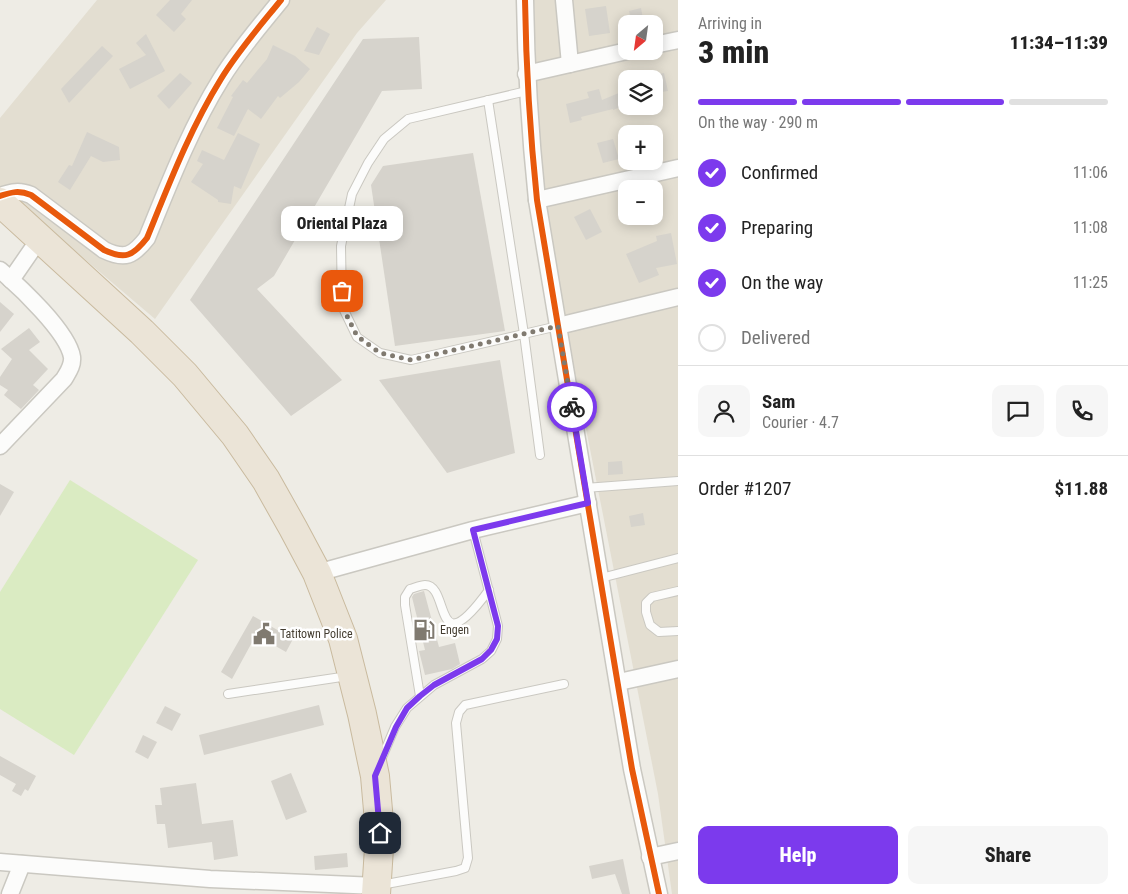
<!DOCTYPE html>
<html lang="en">
<head>
<meta charset="utf-8">
<style>
	body { margin:0; font-family:"Roboto Condensed",sans-serif; background:#f6f6f6; color:#222; height:100vh; display:flex; flex-direction:column; font-size:19px; white-space:nowrap }
	* { box-sizing:border-box; margin:0 }
	p { font-size:16px; color:#767676 }
	.icon { flex:none; width:28px; height:28px; fill:none; stroke:currentColor; stroke-width:2; stroke-linecap:round; stroke-linejoin:round }
	.map { position:relative; flex:1; overflow:hidden }
	.details { display:flex; flex-direction:column; background:#fff; width:450px }
	.details>* { flex:none }
	.needle { width:32px; rotate:209deg }
	.buttons { position:absolute; left:618px; top:15px; display:grid; gap:10px }
	.buttons a { display:grid; place-items:center; width:45px; height:45px; border-radius:10px; background:#fff; box-shadow:0 2px 12px #0003; font-size:25px }
	.pin { position:absolute; display:grid; place-items:center; width:42px; height:42px; color:#fff; margin:-21px; border-radius:10px; box-shadow:0 2px 8px #0006 }
	.courier { position:absolute; display:grid; place-items:center; width:50px; height:50px; margin:-25px; border:4px solid #7c3aed; border-radius:50%; background:#fff; color:#222; box-shadow:0 1px 6px #0007 }
	.bubble { position:absolute; height:35px; border-radius:10px; background:#fff; box-shadow:0 2px 12px #0003; font-size:16px; font-weight:800; line-height:35px; text-align:center }
	.headline em { font-style:normal; font-weight:800 }
	.headline div { display:flex; flex-direction:column-reverse }
	.headline { display:flex; align-items:center; justify-content:space-between; height:85px; padding:0 20px }
	h1 { font-size:32px; font-weight:800; line-height:38px }
	.bar { display:grid; grid-template-columns:repeat(4,1fr); gap:8px 5px; align-content:center; height:60px; padding:0 20px }
	.bar i { height:6px; border-radius:4px; background:#e0e0e0 }
	.bar .current { background:#7c3aed }
	.bar p { grid-column:span 4 }
	.line { display:flex; align-items:center; gap:12px; padding:0 20px; border-top:1px solid #e0e0e0 }
	.line div { flex:1 }
	.round { display:grid; place-items:center; flex:none; width:52px; height:52px; border-radius:10px; background:#f6f6f6 }
	ol { padding:0 20px; list-style:none }
	li { display:flex; align-items:center; gap:15px; height:55px }
	li p { margin-inline-start:auto }
	li .icon { padding:5px; border-radius:50%; background:#7c3aed; color:#fff; stroke-width:4 }
	li:last-child { color:#767676 }
	li i { width:28px; height:28px; border:2px solid #e0e0e0; border-radius:50% }
	.button { display:flex; gap:10px; margin-top:auto; padding:10px 20px }
	.button a { flex:1; height:58px; border-radius:10px; background:#7c3aed; color:#fff; font-size:20px; font-weight:800; line-height:58px; text-align:center }
	.button a+a { background:#f6f6f6; color:#222 }
	main { display:flex; flex:1; min-height:0 }
	.map>svg:first-child { display:block }
	.residential { fill:#e3ded1; fill-rule:evenodd }
	.green { fill:#daebc2 }
	.building { fill:#d6d3cc }
	.lines { fill:none; stroke-linecap:round; stroke-linejoin:round }
	.lane-casing { stroke:#cac8c1; stroke-width:10 }
	.street-casing { stroke:#cac8c1; stroke-width:19 }
	.highway-casing { stroke:#c9ba9e; stroke-width:30 }
	.lane { stroke:#fcfcfb; stroke-width:8 }
	.street { stroke:#fcfcfb; stroke-width:16 }
	.highway { stroke:#ebe4d7; stroke-width:28 }
	.cycleway-casing { stroke:#fff; stroke-width:9 }
	.cycleway { stroke:#e8590c; stroke-width:6 }
	.done { stroke:#807a70; stroke-width:5; stroke-dasharray:0 9 }
	.route { stroke:#7c3aed; stroke-width:6 }
	.labels { text-anchor:middle; dominant-baseline:central; stroke-width:5; stroke-linejoin:round; paint-order:stroke }
	.poi-label { font-size:12px; fill:#443d31; stroke:#fff; text-anchor:start }
</style>
</head>
<body>
<main>
<div class="map">
<svg width="678" height="894" viewBox="0 0 678 894">
	<rect width="100%" height="100%" fill="#eeece5"/>
	<g class="residential">
		<path d="M97 0H386L357 33 155 319 0 187V118Z"/>
		<path d="M534 0H678V894H672L658 794 552 256 537 112ZM626 24H654V51H626ZM626 79H654V106H626ZM626 134H654V161H626ZM626 189H654V216H626Z"/>
	</g>
	<path class="green" d="M70 480 198 560 74 755 0 709V592Z"/>
	<g class="building">
		<path d="M170 0H192L181 14 186 19 174 32 156 15Z"/>
		<path d="M606 6 610 33 589 36 585 9Z"/>
		<path d="M641 8 644 24H632L629 11Z"/>
		<path d="M317 27 330 34 319 55 304 51Z"/>
		<path d="M146 34 165 71 130 89 119 69 146 55 136 43Z"/>
		<path d="M419 37 422 89 382 91 274 276 257 289 342 380 291 416 190 300 363 39Z"/>
		<path d="M273 45 295 56 310 69 299 82 280 98 278 96 261 119 248 109 234 136 217 128 233 97 231 96 243 80 247 83 267 59Z"/>
		<path d="M102 46 113 56 69 103 61 89Z"/>
		<path d="M180 73 192 83 169 109 157 96Z"/>
		<path d="M664 73 668 91 654 93V75Z"/>
		<path d="M599 89 602 100 626 90V105L613 110V109L581 117 582 120 570 123 566 104 589 98 587 92Z"/>
		<path d="M87 132 119 147 120 160 103 162 91 156 70 190 58 182 69 165 72 166Z"/>
		<path d="M238 133 260 144 241 189 234 186 231 204 218 202V200L191 182 203 164 197 161 202 150 224 160Z"/>
		<path d="M613 139 619 159 603 163 597 143Z"/>
		<path d="M473 153 505 331 395 346 371 185 383 166Z"/>
		<path d="M590 209 602 232 586 240 574 217Z"/>
		<path d="M671 233 677 264 656 268 659 275 639 283 626 254 657 241 656 236Z"/>
		<path d="M0 302 14 314 0 332Z"/>
		<path d="M29 328 40 342 29 350 48 369 33 385 39 390 21 409 4 395 8 390 0 385V377L12 359 1 349Z"/>
		<path d="M500 360 515 453 447 473 379 380Z"/>
		<path d="M622 461 623 474 608 475V462Z"/>
		<path d="M0 484 14 492 0 516Z"/>
		<path d="M643 513 645 525 631 527 629 516Z"/>
		<path d="M424 591 439 647 455 643 460 664 452 669 425 675 419 651 425 650 412 597 414 594Z"/>
		<path d="M253 616 293 639 286 652 256 635 232 679 221 672Z"/>
		<path d="M319 705 324 725 204 755 199 735Z"/>
		<path d="M165 706 181 714 172 731 156 723Z"/>
		<path d="M143 735 157 742 148 759 135 752Z"/>
		<path d="M0 756 36 776 28 791 25 789 21 796 12 791 16 784 0 775Z"/>
		<path d="M291 773 307 812 286 820 271 781Z"/>
		<path d="M196 783 202 824 233 820 238 856 214 860 212 842 168 848 165 824H157L155 805H162L160 788Z"/>
		<path d="M347 853 348 867 315 870 314 856Z"/>
		<path d="M623 859 630 894H622L615 874 592 879 589 866Z"/>
	</g>
	<g class="lines">
		<g class="lane-casing">
			<g id="lane">
				<path d="M527 91 408 119 384 139 368 163 352 194 341 246 342 306 357 337 380 353 411 360 558 326"/>
				<path d="M488 100 524 334 540 455"/>
				<path d="M585 488 678 481"/>
				<path d="M601 578 678 558"/>
				<path d="M678 591 652 597 646 603V612L650 625 659 632 678 631"/>
				<path d="M228 694 348 676"/>
				<path d="M420 696 405 605V597L410 589C414 588 421 585 425 585 451 585 432 668 489 590"/>
				<path d="M381 760 395 727 407 708 434 685 482 659 491 651 497 639 498 626 473 530"/>
				<path d="M381 885 456 871 465 868 468 858 456 723 459 712 465 705 564 684"/>
			</g>
		</g>
		<g class="street-casing">
			<g id="street">
				<path d="M525 0C526 67 530 133 537 200L632 769 659 894"/>
				<path d="M564 0 570 64"/>
				<path d="M654 45 678 40"/>
				<path d="M526 74 627 51"/>
				<path d="M0 196C12 192 19 190 31 195L104 250C125 260 133 256 147 238 169 184 190 129 221 79 238 51 260 26 281 0"/>
				<path d="M537 200 678 168"/>
				<path d="M0 270C20 287 68 332 72 357 73 366 68 372 64 379L0 446"/>
				<path d="M11 280 40 238"/>
				<path d="M558 326 678 297"/>
				<path d="M317 573 473 530 588 503"/>
				<path d="M619 682 678 669"/>
				<path d="M650 857 678 851"/>
				<path d="M0 862 210 879 377 886"/>
				<path d="M10 894 22 864"/>
			</g>
		</g>
		<g class="highway-casing">
			<path id="highway" d="M0 202 142 332 185 375 235 435 266 480 293 528 317 573 343 639 362 714 375 776 380 833 376 894"/>
		</g>
		<use href="#lane" class="lane"/>
		<use href="#street" class="street"/>
		<use href="#highway" class="highway"/>
		<g class="cycleway-casing">
			<g id="cycleway">
				<path d="M525 0C526 67 530 133 537 200L632 769 659 894"/>
				<path d="M0 196C12 192 19 190 31 195L104 250C125 260 133 256 147 238 169 184 190 129 221 79 238 51 260 26 281 0"/>
			</g>
		</g>
		<use href="#cycleway" class="cycleway"/>
	</g>
	<g class="lines">
		<path class="done" d="M342 291V306L357 336 380 353 411 360 558 326 572 407"/>
		<path class="route" d="M380 833 375 776 396 727 407 708 420 696 434 685 482 659 491 650 497 639 498 626 473 530 588 503 572 407"/>
	</g>
	<defs>
		<g id="fuel-bare" transform="scale(1.725)"><path d="M-5.5-6h7V0h2V4h1.3V-2.5L3-4.5l.8-.8L6-3V5H2.5V1h-1V6h-7ZM-4.2-4.7v3.2H.2V-4.7Z" fill="#807a70" stroke="#fff" stroke-width="2.5" paint-order="stroke"/></g>
		<g id="civic-bare" transform="scale(1.725)"><path d="M-.6-6.5H3V-4.5H.6V-3L4-1V1h2V6H-6V1h2V-1L-.6-3ZM-1.2 2.5V6h2.4V2.5Z" fill="#807a70" stroke="#fff" stroke-width="2.5" paint-order="stroke"/></g>
	</defs>
	<g fill-rule="evenodd">
		<use href="#fuel-bare" x="424" y="630"/>
		<use href="#civic-bare" x="264" y="634"/>
	</g>
	<g class="labels">
		<g class="poi-label">
			<text x="440" y="630">Engen</text>
			<text x="280" y="634">Tatitown Police</text>
		</g>
	</g>
</svg>
<div class="buttons">
<a><svg class="needle" viewBox="-14 -14 28 28"><path d="M0-13l5 13h-10z" fill="#e53935"/><path d="M0 13l5-13h-10z" fill="#767676"/></svg></a>
<a><svg class="icon" aria-label="layers" viewBox="0 0 24 24"><path d="M12 4l9 5-9 5-9-5zM3 14l9 5 9-5"/></svg></a>
<a>+</a>
<a>−</a>
</div>
<div class="pin" style="left:342px;top:291px;background:#ea580c"><svg class="icon" aria-label="bag" viewBox="0 0 24 24"><path d="M5 8h14l-1 12H6zM9 8a3 3 0 0 1 6 0"/></svg></div>
<div class="pin" style="left:380px;top:833px;background:#1f2937"><svg class="icon" aria-label="home" viewBox="0 0 24 24"><path d="M3 11l9-7 9 7M6 9v11h12V9"/></svg></div>
<div class="courier" style="left:572px;top:407px"><svg class="icon" aria-label="bike" viewBox="0 0 24 24"><circle cx="6" cy="16" r="4"/><circle cx="18" cy="16" r="4"/><path d="M6 16l4-8h5l3 8M10 8l3 8H6M13 5h3"/></svg></div>
<div class="bubble" style="left:281px;top:206px;width:122px">Oriental Plaza</div>
</div>
<section class="details">
<div class="headline"><div><h1>3 min</h1><p>Arriving in</p></div><em>11:34–11:39</em></div>
<div class="bar"><i class="current"></i><i class="current"></i><i class="current"></i><i></i><p>On the way · 290 m</p></div>
<ol>
<li><svg class="icon" aria-label="check" viewBox="0 0 24 24"><path d="M5 12l5 5 9-10"/></svg>Confirmed<p>11:06</p></li>
<li><svg class="icon" aria-label="check" viewBox="0 0 24 24"><path d="M5 12l5 5 9-10"/></svg>Preparing<p>11:08</p></li>
<li><svg class="icon" aria-label="check" viewBox="0 0 24 24"><path d="M5 12l5 5 9-10"/></svg>On the way<p>11:25</p></li>
<li><i></i>Delivered</li>
</ol>
<div class="line" style="height:90px"><a class="round"><svg class="icon" aria-label="person" viewBox="0 0 24 24"><circle cx="12" cy="8" r="4"/><path d="M4 21q1-7 8-7t8 7"/></svg></a><div><b>Sam</b><p>Courier · 4.7</p></div><a class="round"><svg class="icon" aria-label="chat" viewBox="0 0 24 24"><path d="M4 5h16v11H9l-5 4z"/></svg></a><a class="round"><svg class="icon" aria-label="phone" viewBox="0 0 24 24"><path d="M5 4h4l2 5-3 2q2 4 5 5l2-3 5 2v4C11 20 4 13 5 4z"/></svg></a></div>
<div class="line" style="height:65px"><div>Order #1207</div><b>$11.88</b></div>
<div class="button"><a>Help</a><a>Share</a></div>
</section>
</main>
</body>
</html>
